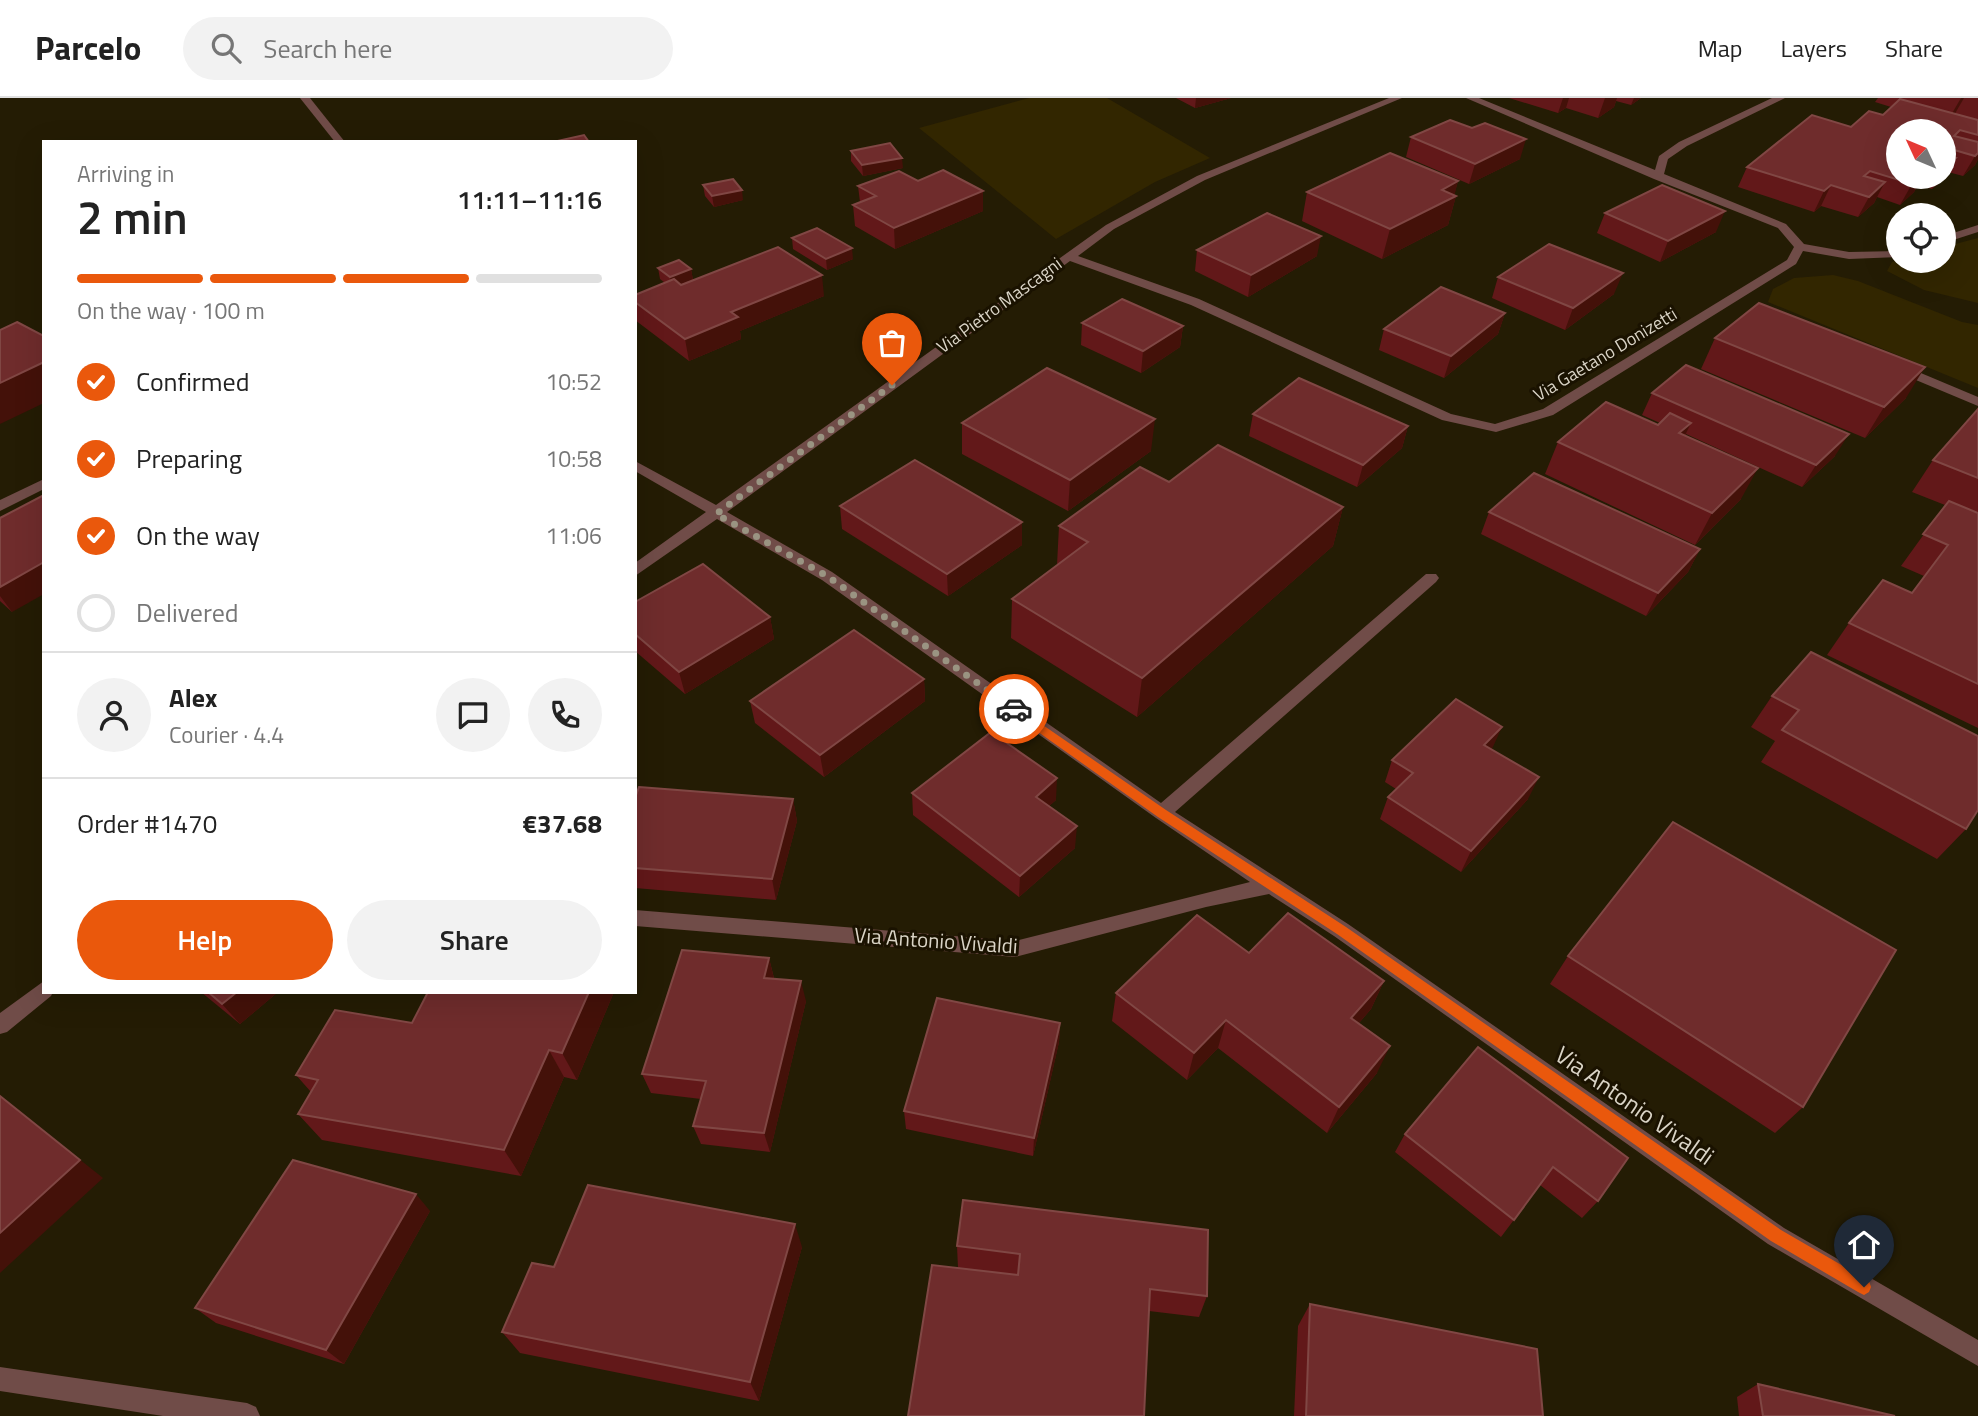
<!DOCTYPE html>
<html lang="en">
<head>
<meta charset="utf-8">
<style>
	body { margin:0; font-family:"Titillium Web",sans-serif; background:#f2f2f2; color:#222; height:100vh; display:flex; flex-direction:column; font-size:26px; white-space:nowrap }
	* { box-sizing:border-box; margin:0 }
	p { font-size:23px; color:#767676 }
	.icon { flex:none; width:38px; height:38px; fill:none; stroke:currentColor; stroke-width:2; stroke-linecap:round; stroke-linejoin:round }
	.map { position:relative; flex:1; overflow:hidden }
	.details { position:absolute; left:42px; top:42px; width:595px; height:854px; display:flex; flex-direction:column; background:#fff; border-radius:0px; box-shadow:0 7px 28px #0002 }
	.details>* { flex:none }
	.needle { width:46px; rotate:314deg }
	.buttons { position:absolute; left:1886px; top:21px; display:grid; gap:14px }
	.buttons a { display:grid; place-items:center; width:70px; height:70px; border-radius:50%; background:#fff; box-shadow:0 7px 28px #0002; font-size:35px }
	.pin { position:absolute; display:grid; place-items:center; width:60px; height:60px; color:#fff; margin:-72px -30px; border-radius:50% 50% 50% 0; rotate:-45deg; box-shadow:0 0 7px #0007 }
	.pin .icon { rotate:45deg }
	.courier { position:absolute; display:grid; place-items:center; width:70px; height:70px; margin:-35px; border:5px solid #ea580c; border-radius:50%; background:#fff; color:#222; box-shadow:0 2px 9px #0007 }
	.summary em { font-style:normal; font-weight:600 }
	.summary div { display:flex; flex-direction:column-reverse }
	.summary { display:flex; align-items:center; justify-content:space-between; height:119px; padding:0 35px }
	h1 { font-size:46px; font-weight:600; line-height:52px }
	.bar { display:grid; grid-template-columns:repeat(4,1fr); gap:10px 7px; align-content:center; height:84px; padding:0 35px }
	.bar i { height:9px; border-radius:5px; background:#e0e0e0 }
	.bar .current { background:#ea580c }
	.bar p { grid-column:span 4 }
	.line { display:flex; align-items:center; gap:18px; padding:0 35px; border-top:2px solid #e0e0e0 }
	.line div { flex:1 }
	.round { display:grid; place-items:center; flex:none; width:74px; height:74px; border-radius:37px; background:#f2f2f2 }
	ol { padding:0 35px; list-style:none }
	li { display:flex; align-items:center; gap:21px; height:77px }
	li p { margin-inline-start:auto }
	li .icon { padding:7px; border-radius:50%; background:#ea580c; color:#fff; stroke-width:4 }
	li:last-child { color:#767676 }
	li i { width:38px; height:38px; border:4px solid #e0e0e0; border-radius:50% }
	.action { display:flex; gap:14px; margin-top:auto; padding:14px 35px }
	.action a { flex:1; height:80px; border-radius:42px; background:#ea580c; color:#fff; font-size:28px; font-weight:600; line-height:80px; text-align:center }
	.action a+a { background:#f2f2f2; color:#222 }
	header { display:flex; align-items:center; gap:42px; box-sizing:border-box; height:98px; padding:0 35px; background:#fff; border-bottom:2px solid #e0e0e0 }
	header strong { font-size:33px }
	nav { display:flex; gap:38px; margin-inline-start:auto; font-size:24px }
	.search { width:490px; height:63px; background:#f2f2f2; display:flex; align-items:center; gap:18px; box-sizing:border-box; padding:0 24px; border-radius:38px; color:#767676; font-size:26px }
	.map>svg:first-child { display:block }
	.green { fill:#322600 }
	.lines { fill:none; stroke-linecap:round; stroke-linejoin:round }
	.street { fill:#704c48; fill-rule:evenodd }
	.wall { fill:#621819; fill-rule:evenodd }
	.shaded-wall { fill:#441109 }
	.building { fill:#6f2c2c; stroke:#804744; stroke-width:2 }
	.route { fill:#ea580c }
	.done { stroke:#9a9482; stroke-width:7; stroke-dasharray:0 12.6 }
	.labels { text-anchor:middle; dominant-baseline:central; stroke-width:6; stroke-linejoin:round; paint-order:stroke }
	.far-street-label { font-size:18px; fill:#dad4c6; stroke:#1a1200 }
	.street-label { font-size:21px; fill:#dad4c6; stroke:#1a1200 }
	.near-street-label { font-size:24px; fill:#dad4c6; stroke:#1a1200 }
</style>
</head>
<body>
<header>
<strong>Parcelo</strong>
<div class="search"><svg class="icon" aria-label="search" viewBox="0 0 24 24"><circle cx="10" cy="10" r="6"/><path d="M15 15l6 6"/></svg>Search here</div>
<nav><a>Map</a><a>Layers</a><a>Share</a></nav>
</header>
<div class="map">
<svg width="1978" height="1318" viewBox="0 0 1978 1318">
	<rect width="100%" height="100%" fill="#241c04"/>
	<g class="green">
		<path d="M1029 0H1107L1210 60 1155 84 1056 141 919 30Z"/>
		<path d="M1978 140V205L1924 192 1887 173 1892 164 1899 162 1944 163V149Z"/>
		<path d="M1833 177 1858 183 1962 224 1978 227V290L1768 204 1773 191 1794 180Z"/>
	</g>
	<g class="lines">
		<g class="street">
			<path d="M300 0H310L345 44H335Z"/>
			<path d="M1389 0H1402L1205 82 1114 131 1078 158 1199 201 1451 316 1495 326 1543 311 1787 162 1794 149 1778 130 1654 81 1466 0H1479L1655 72 1659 58 1679 44 1772 0H1785L1687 48 1668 61 1664 76 1786 126 1804 146 1849 154 1899 153V159L1849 161 1803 153 1796 166 1553 317 1496 334 1442 322 1191 207 1070 163 727 414 832 474 1161 705 1426 476H1436L1439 480 1436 484 1175 714 1348 826 1784 1130 1978 1242V1268L1768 1146 1334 838 1269 796 1206 809 1015 859 635 828V812L1015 843 1250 784 1156 720 822 482 717 421 635 478V465L706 414 635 373V363L716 407 1106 127 1197 78Z"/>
			<path d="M1978 127V134L1944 145V138Z"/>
			<path d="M1897 265 1978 299V308L1892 272 1891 269Z"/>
			<path d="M44 381V391L0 413V402Z"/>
			<path d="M44 883V894H53L51 898 7 934 0 936V915Z"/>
			<path d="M0 1269 247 1305 256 1309 260 1318H163L0 1293Z"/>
		</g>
	</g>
	<g class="wall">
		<path d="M1176 0H1231L1195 10Z"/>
		<path d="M1509 0H1641L1631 7 1616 3 1614 9 1598 20 1566 10 1558 15Z"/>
		<path d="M1878 0H1978V61L1975 67 1963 78 1948 74 1945 80 1932 91 1918 87 1914 94 1900 107 1877 99 1874 105 1858 119 1821 108 1814 114 1738 89 1747 69 1812 17 1851 29 1883 17 1891 9 1875 4ZM1899 33H1944V79H1899Z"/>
		<path d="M1411 39 1520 61 1469 86 1406 59Z"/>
		<path d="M851 53 903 70 863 78 851 63Z"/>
		<path d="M918 83 983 93V113L895 151 855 128 853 107 860 104 858 88Z"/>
		<path d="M1458 83 1454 97 1456 98 1448 127 1382 161 1302 123 1307 94Z"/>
		<path d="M703 87 743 102 714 109 705 98Z"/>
		<path d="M1605 115 1716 134 1660 164 1597 135Z"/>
		<path d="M792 140 853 161 827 172 793 151Z"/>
		<path d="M1197 152 1317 158 1248 199 1195 173Z"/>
		<path d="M658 170 691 171 693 182 824 198 740 233 741 241 689 263 635 222V197L665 185 660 181Z"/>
		<path d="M1498 179 1614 196 1565 232 1492 200Z"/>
		<path d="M1505 215 1498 236 1444 280 1379 252 1384 231Z"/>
		<path d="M1082 225 1183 228 1180 249 1141 275 1081 247Z"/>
		<path d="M1715 240 1906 300 1865 340 1701 271Z"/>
		<path d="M1652 295 1835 358 1802 389 1686 336 1685 338 1741 401 1695 447 1545 376 1558 344 1658 327 1660 325 1642 317Z"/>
		<path d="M1978 311V630L1827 557 1849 525 1912 495 1924 478 1901 468 1945 407 1912 394 1933 362Z"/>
		<path d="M1253 316 1408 328 1402 350 1357 389 1249 338Z"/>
		<path d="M962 325 1151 353 1068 413 962 356Z"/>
		<path d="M1169 384 1343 409 1333 448 1137 619 1011 540 1012 501 1057 467 1059 428Z"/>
		<path d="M840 408 1022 424V447L948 498 842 431Z"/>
		<path d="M1489 414 1700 451 1688 474 1646 518 1481 436Z"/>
		<path d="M0 420 12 514 0 503Z"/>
		<path d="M635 504 770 519 774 541 685 596 635 553Z"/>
		<path d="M1811 554 1966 731 1937 761 1761 664 1775 643 1751 629 1772 598Z"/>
		<path d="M924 581 925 603 824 679 755 625 750 603Z"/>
		<path d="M1491 651 1528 701 1461 774 1380 721 1388 699 1396 691 1385 684 1392 662Z"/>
		<path d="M912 695 1056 702 1049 708 1075 750 1019 799 913 717Z"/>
		<path d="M635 700 793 701 797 723 776 802 635 790Z"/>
		<path d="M1249 855 1384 883 1371 911 1359 925 1377 975 1327 1035 1218 950 1187 982 1112 923 1116 895Z"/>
		<path d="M1568 858 1803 1009 1775 1035 1550 886Z"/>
		<path d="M769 860 774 880 806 903 770 1054 701 1046 693 1028 701 1001 651 995 642 976Z"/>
		<path d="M201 894H278L240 926Z"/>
		<path d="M614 894 577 982 564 979 521 1078 322 1042 298 1016 311 994 296 977 412 925Z"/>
		<path d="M1060 925 1059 944 1033 1058 906 1031 904 1013Z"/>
		<path d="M1478 949 1598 1103 1582 1120 1540 1087 1501 1139 1395 1054 1405 1036Z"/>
		<path d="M430 1113 344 1266 216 1225 195 1210Z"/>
		<path d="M1208 1132 1207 1198 1199 1219 1149 1213 958 1170 957 1148Z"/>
		<path d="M802 1149 759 1303 520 1255 502 1234 554 1169Z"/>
		<path d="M1310 1206 1543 1318H1294L1298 1228Z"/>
		<path d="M1758 1286 1895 1318H1739L1737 1299Z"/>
	</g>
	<g class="shaded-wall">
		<path d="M1196 0H1231L1195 10Z"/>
		<path d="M1563 0H1569L1566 10 1558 15Z"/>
		<path d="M1605 0H1617L1614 9 1598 20Z"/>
		<path d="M1634 0H1641L1631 7Z"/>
		<path d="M1961 0H1964L1953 19 1947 24Z"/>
		<path d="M1526 41 1520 61 1469 86 1475 66Z"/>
		<path d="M1978 55V61L1975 67 1963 78 1975 58Z"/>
		<path d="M902 60 903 70 863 78 862 67Z"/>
		<path d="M1956 60 1945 80 1932 91 1939 79H1944V70Z"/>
		<path d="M1920 79H1922L1914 94 1900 107 1912 86Z"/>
		<path d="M1458 83 1454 99 1456 98 1448 127 1382 161 1390 131 1442 92Z"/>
		<path d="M1885 84 1874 105 1858 119 1869 99Z"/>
		<path d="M1831 87 1821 108 1814 114 1824 93Z"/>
		<path d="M742 92 743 102 714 109 712 98Z"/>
		<path d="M983 93V113L895 151 894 130Z"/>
		<path d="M1725 113 1716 134 1660 164 1668 143Z"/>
		<path d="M1321 138 1317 158 1248 199 1251 177Z"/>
		<path d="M852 150 853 161 827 172 826 161Z"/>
		<path d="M691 171 693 182 672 190 670 179Z"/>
		<path d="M1623 175 1614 196 1565 232 1573 210Z"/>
		<path d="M822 177 824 198 740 233 741 241 689 263 685 241 731 214Z"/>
		<path d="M1505 215 1498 236 1444 280 1451 258Z"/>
		<path d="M1183 228 1180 249 1141 275 1143 253Z"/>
		<path d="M44 264V305L0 326V285Z"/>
		<path d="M1925 269 1906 300 1865 340 1884 309Z"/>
		<path d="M1155 321 1151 353 1068 413 1070 382Z"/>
		<path d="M1691 325 1676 356 1679 335Z"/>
		<path d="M1408 328 1402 350 1357 389 1363 367Z"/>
		<path d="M1849 336 1835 358 1802 389 1816 367Z"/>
		<path d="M1758 370 1741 401 1695 447 1712 415Z"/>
		<path d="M1343 409 1333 448 1137 619 1142 580Z"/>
		<path d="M1022 424V447L948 498 947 476Z"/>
		<path d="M1700 451 1688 474 1646 518 1658 495Z"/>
		<path d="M44 464V496L12 514 0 498V489Z"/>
		<path d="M770 519 774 541 685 596 679 574Z"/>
		<path d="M924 581 925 603 824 679 820 657Z"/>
		<path d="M1502 629 1492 651 1484 647Z"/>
		<path d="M1539 679 1528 701 1461 774 1471 753Z"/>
		<path d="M1057 680 1056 702 1035 720 1036 699Z"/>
		<path d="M793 701 797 723 776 802 772 781Z"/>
		<path d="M1077 728 1075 750 1019 799 1020 778Z"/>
		<path d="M769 860 774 881 764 880Z"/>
		<path d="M801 883 806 903 770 1054 764 1035Z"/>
		<path d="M1384 883 1371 911 1340 947 1351 920Z"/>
		<path d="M237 894H278L240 926 222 906Z"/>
		<path d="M589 894H614L577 982 562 955Z"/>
		<path d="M1226 922 1218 950 1187 982 1194 955Z"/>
		<path d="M1060 925 1059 944 1033 1058 1034 1040Z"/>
		<path d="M1390 948 1377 975 1327 1035 1339 1009Z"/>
		<path d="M549 952 564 979 521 1078 504 1052Z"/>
		<path d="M0 998 103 1080 0 1175Z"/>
		<path d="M416 1096 430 1113 344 1266 326 1252Z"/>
		<path d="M795 1126 802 1149 759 1303 750 1284Z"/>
	</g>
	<g class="building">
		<path d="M1900 1 1978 22V37L1960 32 1954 38 1978 44V55L1975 58 1944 49V33H1899V59L1893 64 1899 66V79H1920L1912 86 1870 73 1864 78 1885 84 1869 99 1831 87 1824 93 1747 69 1812 17 1851 29 1869 13 1883 17Z"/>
		<path d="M1450 22 1472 30 1485 25 1526 41 1475 66 1411 39Z"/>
		<path d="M584 37 589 44H553Z"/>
		<path d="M890 45 902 60 862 67 851 53Z"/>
		<path d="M1390 55 1458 83 1442 92 1456 98 1390 131 1307 94Z"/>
		<path d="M1944 56 1956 60 1944 70Z"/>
		<path d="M943 72 983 93 894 130 853 107 876 98 858 88 899 73 918 83Z"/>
		<path d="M733 81 742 92 712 98 703 87Z"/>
		<path d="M1662 87 1725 113 1668 143 1605 115Z"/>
		<path d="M1267 115 1321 138 1251 177 1197 152Z"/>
		<path d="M817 130 852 150 826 161 792 140Z"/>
		<path d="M1549 146 1623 175 1573 210 1498 179Z"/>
		<path d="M778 149 822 177 731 214 738 219 685 241 635 204V197L674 181 681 187Z"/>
		<path d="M679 162 691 171 670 179 658 170Z"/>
		<path d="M1441 189 1505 215 1451 258 1384 231Z"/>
		<path d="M1122 201 1183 228 1143 253 1082 225Z"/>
		<path d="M1759 205 1925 269 1884 309 1715 240Z"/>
		<path d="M17 224 44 238V264L0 285V232Z"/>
		<path d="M1686 267 1849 336 1816 367 1652 295Z"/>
		<path d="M1047 270 1155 321 1070 382 962 325Z"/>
		<path d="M1299 280 1408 328 1363 367 1253 316Z"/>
		<path d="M1606 304 1658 327 1670 315 1691 325 1679 335 1758 370 1712 415 1558 344Z"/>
		<path d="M1978 311V380L1933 362Z"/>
		<path d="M1218 347 1343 409 1142 580 1012 501 1088 444 1059 428 1140 369 1169 384Z"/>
		<path d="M915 362 1022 424 947 476 840 408Z"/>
		<path d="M1534 375 1700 451 1658 495 1489 414Z"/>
		<path d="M44 397V464L0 489V420Z"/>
		<path d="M1949 403 1978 415V586L1849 525 1883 482 1912 495 1948 447 1923 436Z"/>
		<path d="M703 466 770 519 679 574 635 536V504Z"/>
		<path d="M854 532 924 581 820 657 750 603Z"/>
		<path d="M1811 554 1978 638V712L1966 731 1782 632 1799 612 1772 598Z"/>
		<path d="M1456 601 1502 629 1484 647 1539 679 1471 753 1388 699 1413 675 1392 662Z"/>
		<path d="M991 634 1057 680 1036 699 1077 728 1020 778 912 695Z"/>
		<path d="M639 689 793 701 772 781 635 770V700Z"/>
		<path d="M1673 724 1896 852 1803 1009 1568 858Z"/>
		<path d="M1288 815 1384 883 1351 920 1390 948 1339 1009 1226 922 1194 955 1116 895 1197 817 1249 855Z"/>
		<path d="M682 852 769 860 764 880 801 883 764 1035 693 1028 706 983 642 976Z"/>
		<path d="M208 894H237L222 906Z"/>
		<path d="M428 894H589L562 955 549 952 504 1052 298 1016 318 982 296 977 335 912 412 925Z"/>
		<path d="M937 900 1060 925 1034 1040 904 1013Z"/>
		<path d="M1478 949 1628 1060 1598 1103 1553 1069 1514 1122 1405 1036Z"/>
		<path d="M0 998 80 1062 0 1135Z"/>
		<path d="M293 1062 416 1096 326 1252 195 1210Z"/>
		<path d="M588 1087 795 1126 750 1284 502 1234 532 1165 554 1169Z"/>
		<path d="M963 1102 1208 1132 1207 1198 1150 1191 1144 1318H908L932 1167 1018 1177 1020 1156 957 1148Z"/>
		<path d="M1310 1206 1537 1251 1543 1318H1306Z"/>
		<path d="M1758 1286 1895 1318H1763Z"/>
	</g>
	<path class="route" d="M1014 607 1166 712 1346 829 1781 1132 1869 1183 1871 1189 1869 1194 1864 1197 1858 1194 1771 1143 1337 836 1158 719 1010 614 1009 611Z"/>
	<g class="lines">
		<path class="done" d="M892 287 716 416 827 478 1014 611"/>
	</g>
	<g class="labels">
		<g class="far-street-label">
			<text transform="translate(999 207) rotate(-36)">Via Pietro Mascagni</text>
			<text transform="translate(1605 256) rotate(-31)">Via Gaetano Donizetti</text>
		</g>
		<g class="street-label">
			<text transform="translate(936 842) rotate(4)">Via Antonio Vivaldi</text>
		</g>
		<g class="near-street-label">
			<text transform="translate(1635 1007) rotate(35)">Via Antonio Vivaldi</text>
		</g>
	</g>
</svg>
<div class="buttons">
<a><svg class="needle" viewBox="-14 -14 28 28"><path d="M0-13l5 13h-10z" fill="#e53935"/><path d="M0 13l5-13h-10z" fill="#767676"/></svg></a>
<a><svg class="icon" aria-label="locate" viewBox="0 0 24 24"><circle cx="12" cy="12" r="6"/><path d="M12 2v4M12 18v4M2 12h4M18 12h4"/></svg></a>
</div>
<div class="pin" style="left:892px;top:287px;background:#ea580c"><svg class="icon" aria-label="bag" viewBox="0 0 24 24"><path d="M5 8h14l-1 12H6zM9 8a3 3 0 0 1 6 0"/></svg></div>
<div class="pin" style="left:1864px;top:1189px;background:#1f2937"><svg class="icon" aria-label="home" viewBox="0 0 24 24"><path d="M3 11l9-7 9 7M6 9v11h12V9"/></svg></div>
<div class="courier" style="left:1014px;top:611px"><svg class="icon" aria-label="car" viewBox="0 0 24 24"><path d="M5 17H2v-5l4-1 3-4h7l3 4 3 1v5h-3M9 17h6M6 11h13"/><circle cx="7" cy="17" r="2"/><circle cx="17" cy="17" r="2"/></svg></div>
<section class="details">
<div class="summary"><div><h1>2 min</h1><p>Arriving in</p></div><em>11:11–11:16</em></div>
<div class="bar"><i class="current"></i><i class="current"></i><i class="current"></i><i></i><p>On the way · 100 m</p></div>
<ol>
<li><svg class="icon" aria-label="check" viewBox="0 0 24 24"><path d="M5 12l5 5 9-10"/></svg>Confirmed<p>10:52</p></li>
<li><svg class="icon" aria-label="check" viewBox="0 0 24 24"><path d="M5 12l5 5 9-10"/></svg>Preparing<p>10:58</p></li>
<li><svg class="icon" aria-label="check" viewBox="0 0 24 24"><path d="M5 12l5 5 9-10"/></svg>On the way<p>11:06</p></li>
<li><i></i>Delivered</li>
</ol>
<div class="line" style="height:126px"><a class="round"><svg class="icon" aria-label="person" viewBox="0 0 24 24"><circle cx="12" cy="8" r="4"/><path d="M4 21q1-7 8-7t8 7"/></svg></a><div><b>Alex</b><p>Courier · 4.4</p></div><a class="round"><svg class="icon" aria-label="chat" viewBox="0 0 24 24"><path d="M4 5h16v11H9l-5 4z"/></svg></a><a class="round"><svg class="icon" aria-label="phone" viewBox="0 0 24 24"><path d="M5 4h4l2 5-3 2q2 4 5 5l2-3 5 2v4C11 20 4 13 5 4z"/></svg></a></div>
<div class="line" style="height:91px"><div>Order #1470</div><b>€37.68</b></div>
<div class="action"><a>Help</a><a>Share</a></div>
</section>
</div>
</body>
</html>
